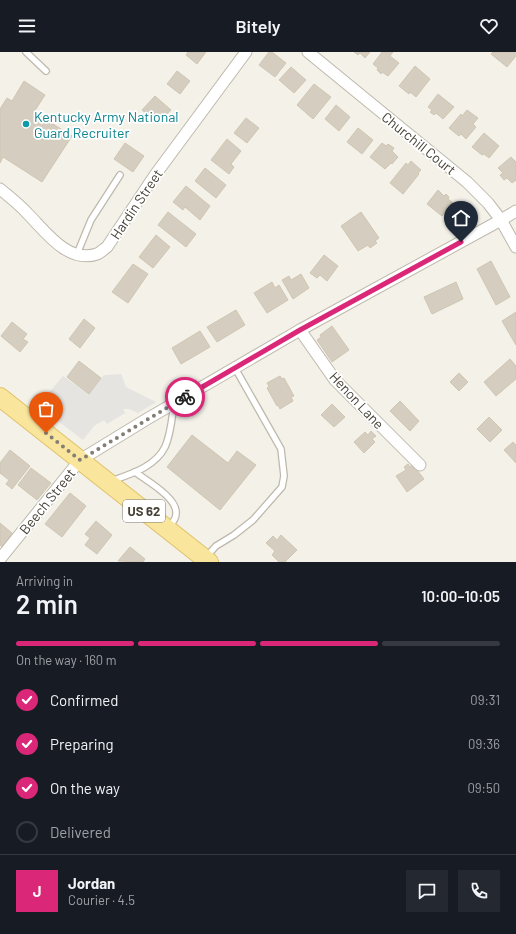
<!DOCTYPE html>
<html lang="en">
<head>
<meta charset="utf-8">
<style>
	body { margin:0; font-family:Barlow,sans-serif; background:#242831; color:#f1f3f6; height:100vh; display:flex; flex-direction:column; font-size:15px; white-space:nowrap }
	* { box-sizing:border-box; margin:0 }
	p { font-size:13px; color:#9ea1a6 }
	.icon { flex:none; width:22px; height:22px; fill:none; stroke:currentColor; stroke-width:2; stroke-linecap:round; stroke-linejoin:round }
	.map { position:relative; height:510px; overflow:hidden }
	.sheet { display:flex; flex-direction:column; background:#171b24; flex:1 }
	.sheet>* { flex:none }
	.pin { position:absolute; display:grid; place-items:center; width:34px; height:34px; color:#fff; margin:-41px -17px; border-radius:50% 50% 50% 0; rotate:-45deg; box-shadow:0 0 4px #0007 }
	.pin .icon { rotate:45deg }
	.courier { position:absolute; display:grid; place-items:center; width:40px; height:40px; margin:-20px; border:3px solid #db2777; border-radius:50%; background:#fff; color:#222; box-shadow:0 1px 5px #0007 }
	.summary em { font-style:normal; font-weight:600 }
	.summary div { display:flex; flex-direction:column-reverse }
	.summary { display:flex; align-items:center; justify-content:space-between; height:68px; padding:0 16px }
	h1 { font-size:26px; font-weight:600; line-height:30px }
	.bar { display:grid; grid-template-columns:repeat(4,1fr); gap:6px 4px; align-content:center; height:48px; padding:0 16px }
	.bar i { height:5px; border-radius:3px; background:#363941 }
	.bar .active { background:#db2777 }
	.bar p { grid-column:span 4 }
	.line { display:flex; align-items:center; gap:10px; padding:0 16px; border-top:1px solid #363941 }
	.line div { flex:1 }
	.round { display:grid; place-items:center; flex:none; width:42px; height:42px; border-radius:0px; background:#242831 }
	ol { padding:0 16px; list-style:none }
	li { display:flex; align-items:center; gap:12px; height:44px }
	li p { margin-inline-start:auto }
	li .icon { padding:4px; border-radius:50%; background:#db2777; color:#fff; stroke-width:4 }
	li:last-child { color:#9ea1a6 }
	li i { width:22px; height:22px; border:2px solid #363941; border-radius:50% }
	header { display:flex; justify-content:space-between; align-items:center; height:52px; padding:0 16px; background:#171b24; font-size:18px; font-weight:600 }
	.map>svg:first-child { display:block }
	.parking { fill:#e5e4e0 }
	.building { fill:#d5cdbf; stroke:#cfc6b2 }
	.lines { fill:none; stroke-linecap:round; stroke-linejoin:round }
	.service-casing { stroke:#bfb9ac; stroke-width:8 }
	.minor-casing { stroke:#bfb9ac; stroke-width:13 }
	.primary-casing { stroke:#dfc36c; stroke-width:20 }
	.service { stroke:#fff; stroke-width:5.5 }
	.minor { stroke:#fff; stroke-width:11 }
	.primary { stroke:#fae59c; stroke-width:18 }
	.done { stroke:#847f76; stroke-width:4; stroke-dasharray:0 7.2 }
	.route { stroke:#db2777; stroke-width:5 }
	.culture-dot { fill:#0f9aa8; stroke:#fff; stroke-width:1.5 }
	.labels { text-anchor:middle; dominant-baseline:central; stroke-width:3.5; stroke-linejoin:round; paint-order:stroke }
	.shield { fill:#fff; stroke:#7e7b74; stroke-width:1 }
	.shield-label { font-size:13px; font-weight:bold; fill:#474238 }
	.culture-label { font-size:14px; fill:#0d838f; stroke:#fff; text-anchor:start }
	.street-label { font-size:14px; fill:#474238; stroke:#fff }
</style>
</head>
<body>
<header><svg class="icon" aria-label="menu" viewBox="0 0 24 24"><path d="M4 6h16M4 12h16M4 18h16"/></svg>Bitely<svg class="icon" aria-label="heart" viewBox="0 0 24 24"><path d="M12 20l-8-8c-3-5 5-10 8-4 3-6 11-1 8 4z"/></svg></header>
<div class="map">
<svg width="516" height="510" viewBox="0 0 516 510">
	<rect width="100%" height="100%" fill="#f4f1e9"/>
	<path class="parking" d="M121 322 126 335 156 350 138 361 129 357H123L125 361 107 372 104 368 94 374 83 388 38 354 63 324 89 342 104 323Z"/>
	<g class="building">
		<path d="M188 0H206L197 12 186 3Z"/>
		<path d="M269 0H272L286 11 275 25 259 13Z"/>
		<path d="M354 0H370L365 6 360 1 358 3Z"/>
		<path d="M382 0H393L390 4 399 11 388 24 382 20 381 22 377 18 378 16 373 12Z"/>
		<path d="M493 0H515L516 4 507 15 491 2Z"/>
		<path d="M415 14 430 27 416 45 410 40 409 42 399 34Z"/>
		<path d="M291 15 306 28 294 41 279 28Z"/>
		<path d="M177 19 190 29 180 42 167 32Z"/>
		<path d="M24 29 45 43 34 60 72 84 42 130 3 105 0 111V57L7 46 12 49Z"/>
		<path d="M314 32 331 45 313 67 297 53Z"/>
		<path d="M438 42 454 55 443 67 436 61 434 63 430 60 432 58 428 55Z"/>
		<path d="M155 44 171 58 165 64 163 62 156 70 142 58Z"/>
		<path d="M336 53 350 65 339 79 325 67Z"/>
		<path d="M467 58 478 66 473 72 476 75 466 87 461 82 459 84 449 76 461 62 462 64Z"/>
		<path d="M246 66 259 76 247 91 234 81Z"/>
		<path d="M358 76 373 88 362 102 347 90Z"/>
		<path d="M484 81 499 94 489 106 484 102 482 103 472 95Z"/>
		<path d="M227 87 241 99 231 112 234 115 229 122 211 108Z"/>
		<path d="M125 91 144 104 133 120 114 107Z"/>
		<path d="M382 91 386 94 388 92 394 96 392 99 398 105 392 112 391 111 385 117 370 105Z"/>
		<path d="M511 105 516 110V128L512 131 507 126 504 128 500 123 503 121 498 116Z"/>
		<path d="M411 109 421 118 418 121 419 122 403 142 390 131 406 111 408 113Z"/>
		<path d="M205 116 226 133 216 146 195 129Z"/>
		<path d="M186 134 210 154 200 168 185 155 183 158 173 150Z"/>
		<path d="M438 138 444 144 446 142 449 145 448 147 453 151 442 164 427 152Z"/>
		<path d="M168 160 196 182 186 195 158 173Z"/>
		<path d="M361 160 379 186 375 189 377 191 370 196 368 193 358 199 341 174Z"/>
		<path d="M156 183 170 195 153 216 139 205Z"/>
		<path d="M324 203 338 214 327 229 320 223 317 226 310 221Z"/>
		<path d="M491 209 510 245 496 253 477 217Z"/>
		<path d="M133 212 148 222 128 251 112 240Z"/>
		<path d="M301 222 309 236 293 247 282 228 289 224 291 228Z"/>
		<path d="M272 230 275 236 279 233 288 248 267 261 254 241Z"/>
		<path d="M456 230 463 247 432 262 424 245Z"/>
		<path d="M236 258 245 273 217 290 207 275Z"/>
		<path d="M516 260V293L502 269Z"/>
		<path d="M84 267 95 276 80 296 69 287Z"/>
		<path d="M12 270 27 282 23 287 28 290 20 300 1 284Z"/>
		<path d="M332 274 349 298 332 310 317 288 321 285 320 283Z"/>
		<path d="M200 279 210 295 181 312 172 296Z"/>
		<path d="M510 307 516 314V327L496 344 484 330Z"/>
		<path d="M79 309 101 326 89 342 67 325Z"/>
		<path d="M459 321 468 330 459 339 450 330Z"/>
		<path d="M280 324 282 327 284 326 294 344 291 345 293 349 280 357 278 353 277 354 267 336 269 334 267 331Z"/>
		<path d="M400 349 419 369 410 379 390 359Z"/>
		<path d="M332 352 345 365 334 375 321 363Z"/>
		<path d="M489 365 502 378 490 390 477 377Z"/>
		<path d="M371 379 376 384 372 387 375 390 364 401 354 390 365 380 368 383Z"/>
		<path d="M192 383 228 411 237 399 256 413 220 458 167 415Z"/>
		<path d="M513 390 516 393V411L504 398Z"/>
		<path d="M10 398 30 414 12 437 6 432 9 428 0 421V411Z"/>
		<path d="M408 412 410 415 413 413 424 427 407 440 396 424 406 418 404 415Z"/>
		<path d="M31 416 51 431 37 448 18 433Z"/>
		<path d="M70 441 86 454 62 485 45 472Z"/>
		<path d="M96 469 112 483 97 502 85 493 90 486 85 482Z"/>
		<path d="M0 471 12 481 2 495 0 493Z"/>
		<path d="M281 483 297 498 285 510H279L272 503 275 499 266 491 273 484 277 488Z"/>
		<path d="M130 495 145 507 143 510 118 509Z"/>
	</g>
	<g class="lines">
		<g class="service-casing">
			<g id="service">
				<path d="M26 0 46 19"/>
				<path d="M77 202 91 168 120 123"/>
				<path d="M135 420C147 429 178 446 176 462 176 468 171 472 168 476"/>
				<path d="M111 429C131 422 155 415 165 395 171 382 172 365 174 352"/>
				<path d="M206 505 216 494 234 483 253 468 282 435 284 424 281 397 235 316"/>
			</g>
		</g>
		<g class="minor-casing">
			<g id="minor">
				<path d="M308 0 467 130 488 151 501 168 516 195"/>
				<path d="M0 137C10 145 20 153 28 162 45 179 68 212 97 202 100 201 104 197 107 195L155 123 246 0"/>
				<path d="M300 278 335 328 420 413"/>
				<path d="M0 507 80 408 147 367 300 278 501 168 516 159"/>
			</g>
		</g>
		<g class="primary-casing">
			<path id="primary" d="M0 345 209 510"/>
		</g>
		<use href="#service" class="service"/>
		<use href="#minor" class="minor"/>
		<use href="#primary" class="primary"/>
	</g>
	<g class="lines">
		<path class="done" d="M46 381 80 408 185 345"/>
		<path class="route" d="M185 345 300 278 461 190"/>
	</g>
	<circle class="culture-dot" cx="26" cy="72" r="4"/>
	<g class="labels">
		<rect class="shield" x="123" y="448" width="42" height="22" rx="3"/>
		<g class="shield-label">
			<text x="144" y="459">US 62</text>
		</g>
		<g class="culture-label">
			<text x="34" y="64">Kentucky Army National<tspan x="34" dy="16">Guard Recruiter</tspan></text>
		</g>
		<g class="street-label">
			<text transform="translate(419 91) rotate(39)">Churchill Court</text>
			<text transform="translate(136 152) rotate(-56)">Hardin Street</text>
			<text transform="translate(357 348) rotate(47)">Henon Lane</text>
			<text transform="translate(47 449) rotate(-51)">Beech Street</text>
		</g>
	</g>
</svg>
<div class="pin" style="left:46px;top:381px;background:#ea580c"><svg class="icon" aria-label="bag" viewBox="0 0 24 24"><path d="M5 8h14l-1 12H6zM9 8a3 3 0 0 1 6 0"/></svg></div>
<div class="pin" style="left:461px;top:190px;background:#1f2937"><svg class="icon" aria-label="home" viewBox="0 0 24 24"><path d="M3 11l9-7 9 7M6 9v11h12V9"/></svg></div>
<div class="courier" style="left:185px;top:345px"><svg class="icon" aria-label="bike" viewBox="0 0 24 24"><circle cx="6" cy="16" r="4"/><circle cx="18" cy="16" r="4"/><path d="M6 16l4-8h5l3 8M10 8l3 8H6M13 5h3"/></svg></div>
</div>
<section class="sheet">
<div class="summary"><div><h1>2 min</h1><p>Arriving in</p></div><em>10:00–10:05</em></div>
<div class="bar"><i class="active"></i><i class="active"></i><i class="active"></i><i></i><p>On the way · 160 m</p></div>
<ol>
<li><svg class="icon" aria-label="check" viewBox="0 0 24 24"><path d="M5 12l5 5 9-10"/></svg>Confirmed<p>09:31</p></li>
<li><svg class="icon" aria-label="check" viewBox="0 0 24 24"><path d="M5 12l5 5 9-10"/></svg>Preparing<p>09:36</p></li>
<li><svg class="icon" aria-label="check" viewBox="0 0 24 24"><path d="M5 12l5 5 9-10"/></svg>On the way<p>09:50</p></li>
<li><i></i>Delivered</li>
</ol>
<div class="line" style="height:72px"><b class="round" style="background:#db2777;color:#fff">J</b><div><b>Jordan</b><p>Courier · 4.5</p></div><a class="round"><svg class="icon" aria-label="chat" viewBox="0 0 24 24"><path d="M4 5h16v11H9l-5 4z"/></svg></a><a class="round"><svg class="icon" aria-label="phone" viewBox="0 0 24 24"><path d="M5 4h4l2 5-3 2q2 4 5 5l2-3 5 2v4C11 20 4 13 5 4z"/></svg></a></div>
</section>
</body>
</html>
